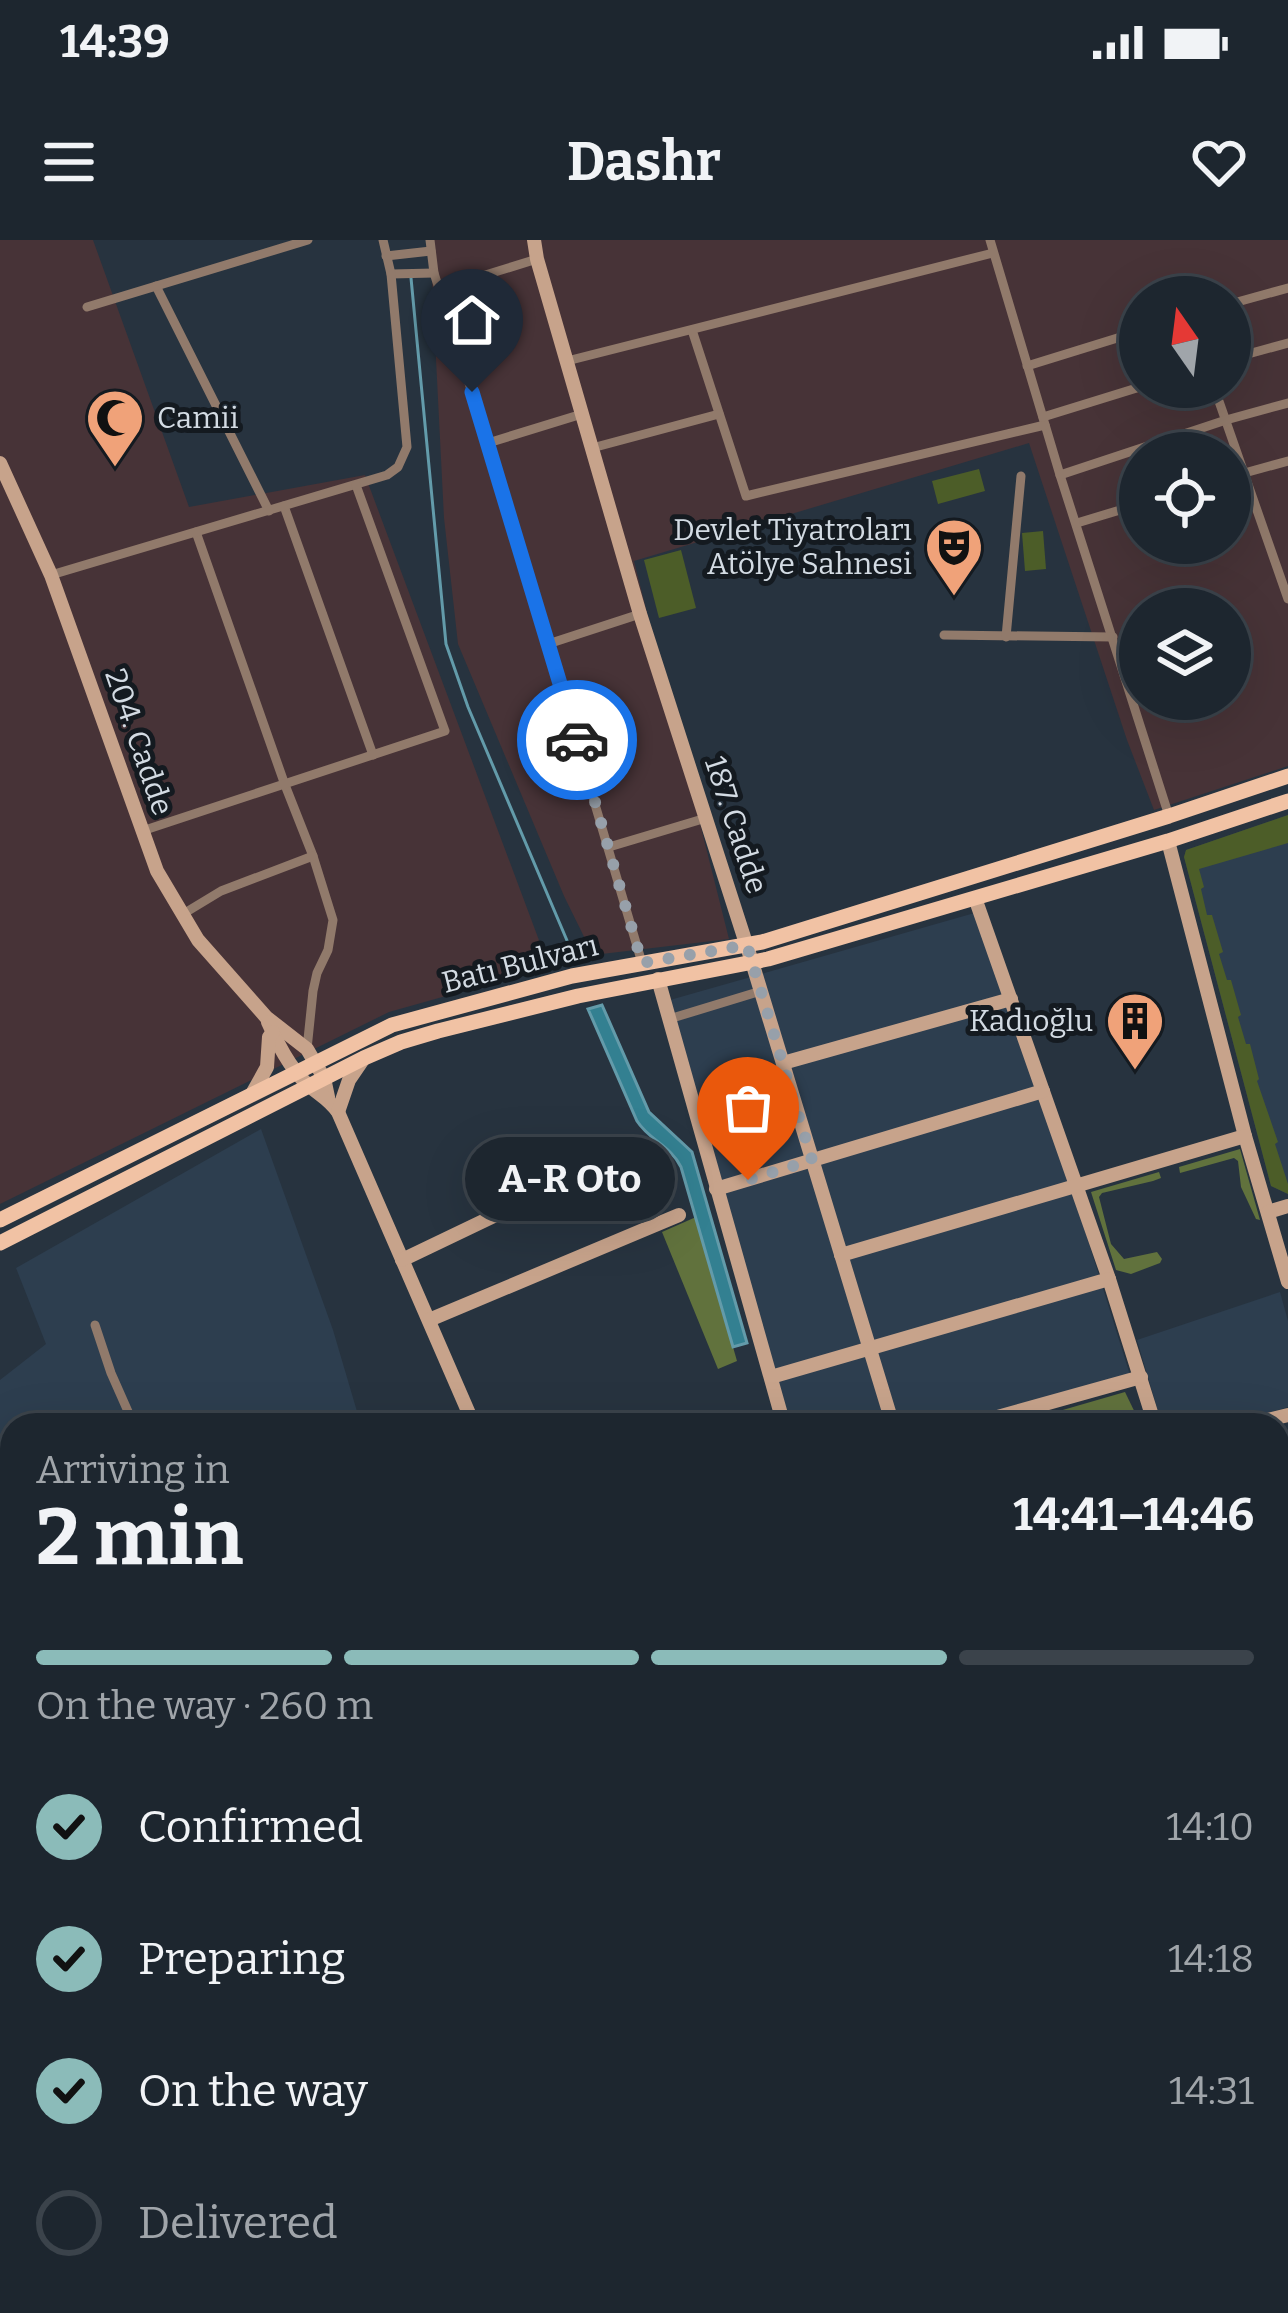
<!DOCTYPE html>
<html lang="en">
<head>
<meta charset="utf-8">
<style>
	body { margin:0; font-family:Bitter,serif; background:#2a323b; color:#f1f3f6; height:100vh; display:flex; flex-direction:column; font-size:45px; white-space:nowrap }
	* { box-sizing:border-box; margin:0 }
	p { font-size:39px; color:#a0a5aa }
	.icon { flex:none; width:66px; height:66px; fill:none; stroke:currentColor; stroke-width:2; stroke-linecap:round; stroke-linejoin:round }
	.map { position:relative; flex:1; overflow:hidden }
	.panel { position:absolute; left:0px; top:1173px; width:1290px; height:900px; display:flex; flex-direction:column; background:#1d262f; border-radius:36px 36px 0 0; box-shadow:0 12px 48px #0002,0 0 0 3px #3b434b }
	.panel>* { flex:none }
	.needle { width:78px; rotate:346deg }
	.controls { position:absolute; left:1119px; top:36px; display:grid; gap:24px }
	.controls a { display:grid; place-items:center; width:132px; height:132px; border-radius:50%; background:#1d262f; box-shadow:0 12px 48px #0002,0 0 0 3px #3b434b; font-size:60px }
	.pin { position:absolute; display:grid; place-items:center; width:102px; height:102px; color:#fff; margin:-123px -51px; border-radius:50% 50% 50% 0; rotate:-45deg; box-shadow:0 0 12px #0007 }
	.pin .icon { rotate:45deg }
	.courier { position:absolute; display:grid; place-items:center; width:120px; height:120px; margin:-60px; border:9px solid #1a73e8; border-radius:50%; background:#fff; color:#222; box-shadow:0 3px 15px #0007 }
	.bubble { position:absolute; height:84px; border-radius:42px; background:#1d262f; box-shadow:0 12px 48px #0002,0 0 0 3px #3b434b; font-size:39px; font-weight:700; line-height:84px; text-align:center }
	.head em { font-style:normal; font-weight:700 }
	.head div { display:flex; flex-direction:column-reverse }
	.head { display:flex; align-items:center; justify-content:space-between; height:204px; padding:0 36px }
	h1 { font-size:78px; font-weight:700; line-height:90px }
	.bar { display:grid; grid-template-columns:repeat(4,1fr); gap:18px 12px; align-content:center; height:144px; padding:0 36px }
	.bar i { height:15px; border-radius:9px; background:#3b434b }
	.bar .active { background:#8bbbb9 }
	.bar p { grid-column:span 4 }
	ol { padding:0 36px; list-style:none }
	li { display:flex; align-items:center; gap:36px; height:132px }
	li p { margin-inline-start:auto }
	li .icon { padding:12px; border-radius:50%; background:#8bbbb9; color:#111; stroke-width:4 }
	li:last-child { color:#a0a5aa }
	li i { width:66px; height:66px; border:6px solid #3b434b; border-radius:50% }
	.status { display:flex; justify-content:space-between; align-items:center; height:84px; padding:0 60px; background:#1d262f; direction:ltr }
	.status svg { height:33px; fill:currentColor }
	header { display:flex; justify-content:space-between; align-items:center; height:156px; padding:0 36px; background:#1d262f; font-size:54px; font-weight:700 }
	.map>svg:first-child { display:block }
	.built { fill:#2d3e4f }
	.industrial { fill:#473337; fill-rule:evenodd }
	.green { fill:#4c5d28 }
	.forest { fill:#61723d }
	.water { fill:#338091; stroke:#639baa; stroke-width:3 }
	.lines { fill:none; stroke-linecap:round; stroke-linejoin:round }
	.stream { stroke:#639baa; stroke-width:3 }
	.street { stroke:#917a6b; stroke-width:9 }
	.secondary { stroke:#c7a38b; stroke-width:14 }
	.primary { stroke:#f1c2a4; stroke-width:15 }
	.highway { stroke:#fee7d8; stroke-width:16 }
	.done { stroke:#97a0aa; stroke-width:12; stroke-dasharray:0 21.6 }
	.route { stroke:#1a73e8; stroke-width:15 }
	.labels { text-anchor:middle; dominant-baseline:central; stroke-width:10; stroke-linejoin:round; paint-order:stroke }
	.poi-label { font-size:30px; fill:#d3dbe3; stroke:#141a20; text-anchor:end }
	.street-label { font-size:30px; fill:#d3dbe3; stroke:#141a20 }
</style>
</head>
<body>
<div class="status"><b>14:39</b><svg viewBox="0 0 49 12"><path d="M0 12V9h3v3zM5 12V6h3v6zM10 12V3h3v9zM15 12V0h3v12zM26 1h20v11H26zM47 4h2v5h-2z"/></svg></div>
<header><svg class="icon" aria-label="menu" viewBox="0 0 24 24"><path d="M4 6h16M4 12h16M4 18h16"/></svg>Dashr<svg class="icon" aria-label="heart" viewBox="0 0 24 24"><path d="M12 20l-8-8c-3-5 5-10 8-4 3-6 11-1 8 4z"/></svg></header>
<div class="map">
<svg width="1288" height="2073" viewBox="0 0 1288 2073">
	<rect width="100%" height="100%" fill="#27333f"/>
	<g class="built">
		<path d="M1288 575V954L1271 946 1184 617 1186 610Z"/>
		<path d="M985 670 1130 1135 985 1185H786L670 760Z"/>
		<path d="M261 889 333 1090 361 1185H12V1606L0 1609V1140L46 1104 16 1028Z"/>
		<path d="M1280 1052 1288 1081V1167L1228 1185H1162L1137 1100Z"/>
	</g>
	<g class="industrial">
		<path d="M0 0H93L189 267 365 235 549 727 389 772 0 964Z"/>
		<path d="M430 0H1288V526L1154 570 1127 500 1029 203 634 321 729 699 593 715 564 656 458 404 444 278ZM1140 57H1230V147H1140ZM1140 213H1230V303H1140ZM1140 369H1230V459H1140Z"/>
	</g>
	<g class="green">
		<path d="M979 229 985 251 938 264 932 241Z"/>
		<path d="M1043 291 1046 329 1025 331 1022 293Z"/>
		<path d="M681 310 696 368 659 378 644 320Z"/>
		<path d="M1288 575V603L1199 629 1204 647 1201 649 1207 675H1212L1223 712 1219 714 1227 740H1231L1241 775 1238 777 1246 804H1250L1259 839 1257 841 1278 902 1275 904 1288 944V954L1271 946 1184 617 1186 610Z"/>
	</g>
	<g class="forest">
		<path d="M1240 909 1260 980 1256 979 1241 947 1238 921 1234 918 1180 933 1179 927Z"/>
		<path d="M1159 932 1161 938 1153 941 1102 953 1099 957 1111 1004 1124 1019 1157 1012 1162 1019 1160 1023 1131 1034 1116 1030 1091 952Z"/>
		<path d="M696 977 737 1121 718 1129 662 992Z"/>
		<path d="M1125 1152 1141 1185H1011Z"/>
		<path d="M1288 1195V1292L1278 1295V1198Z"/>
	</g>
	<path class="water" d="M602 765 649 872 692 912 747 1103 733 1107 681 927C671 906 649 900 637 881L588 769Z"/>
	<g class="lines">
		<path class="stream" d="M411 38 446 404 468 467 574 717"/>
		<g class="street">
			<path d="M430 0 434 33 488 203 642 723"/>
			<path d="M990 0 1060 235 1169 576"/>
			<path d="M386 16 431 11"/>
			<path d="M391 34 434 33"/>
			<path d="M156 46 269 271"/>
			<path d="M440 49 537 19"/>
			<path d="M1230 64 1288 48"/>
			<path d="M87 67 308 0"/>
			<path d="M692 90 746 256 1045 185"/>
			<path d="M1230 119 1288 103"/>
			<path d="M567 121 993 13"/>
			<path d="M1027 126 1140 91"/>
			<path d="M1214 147 1288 359"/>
			<path d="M1043 177 1140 147"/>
			<path d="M488 203 582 174"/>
			<path d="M592 208 719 174"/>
			<path d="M1060 235 1226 180 1288 163"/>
			<path d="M1230 237 1288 221"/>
			<path d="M284 266 373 515"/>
			<path d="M1077 283 1140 264"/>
			<path d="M196 292 285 545 313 616 333 680 328 710 317 733 313 751 307 809"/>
			<path d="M51 335 387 235 398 227 407 207 391 34 383 0"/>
			<path d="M944 395 1113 397"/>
			<path d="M1006 397 1021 236"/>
			<path d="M548 404 640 374"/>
			<path d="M142 591 445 491 356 245"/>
			<path d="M609 607 706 578"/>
			<path d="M183 674 221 651 313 616"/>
			<path d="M669 779 761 751"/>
			<path d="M95 1085 111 1133 134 1185"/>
			<path d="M1282 1346 1287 1368"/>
			<path d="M1278 1409 1288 1415"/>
			<path d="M1278 1501 1288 1489"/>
			<path d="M1278 1576 1288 1583"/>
			<path d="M1278 1638 1288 1625"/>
			<path d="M1278 1779 1288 1765"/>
			<path d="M1278 1888 1288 1873"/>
			<path d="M1278 2025 1288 2008"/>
			<path d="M1012 2061 1016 2073"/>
			<path d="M1249 2073 1256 2061"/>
			<path d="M1288 2073V2072"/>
		</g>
		<g class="secondary">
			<path d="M534 0 537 19 640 374 752 722 893 1185"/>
			<path d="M0 223 51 335 157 631 198 700 266 777 307 809 324 838 328 857"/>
			<path d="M1168 601 1245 896 1288 1042"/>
			<path d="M975 658 1109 1039 1155 1185"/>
			<path d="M658 739 784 1185"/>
			<path d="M268 782C278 804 289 827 307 844 319 855 328 858 338 872L474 1185"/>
			<path d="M783 823 1011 759"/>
			<path d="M252 854 267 827 269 797 273 792"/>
			<path d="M338 872 349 840 364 818"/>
			<path d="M716 949 1043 851"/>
			<path d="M1268 972 1288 966"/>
			<path d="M841 1015 1245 896"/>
			<path d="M402 1020 519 964"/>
			<path d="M429 1080 679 975"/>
			<path d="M771 1137 1109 1039"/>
			<path d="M969 1185 1141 1137"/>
			<path d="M1247 1185 1288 1175"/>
			<path d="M0 1667 12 1664"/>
		</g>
		<g class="primary">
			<path d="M0 980 392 785 572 736 762 702 1169 576 1288 536"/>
			<path d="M0 1003 364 818 401 802 438 791 578 756 768 719 1168 601 1288 561"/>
		</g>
		<g class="highway">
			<path d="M1278 1320 1288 1317"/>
			<path d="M1278 1347 1288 1345"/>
			<path d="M0 1630 12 1627"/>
			<path d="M0 1652 12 1649"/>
		</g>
	</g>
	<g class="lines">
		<path class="done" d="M577 500 642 723 747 705 812 920 748 940"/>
		<path class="route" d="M472 152 577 500"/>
	</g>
	<defs>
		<g id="mosque-pin" transform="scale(3)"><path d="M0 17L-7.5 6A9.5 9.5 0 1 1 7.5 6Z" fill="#f0a279" stroke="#141a20"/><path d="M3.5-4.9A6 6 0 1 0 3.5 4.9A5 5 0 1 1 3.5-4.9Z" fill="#111"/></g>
		<g id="theatre-pin" transform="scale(3)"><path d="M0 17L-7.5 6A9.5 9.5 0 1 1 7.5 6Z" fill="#f0a279" stroke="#141a20"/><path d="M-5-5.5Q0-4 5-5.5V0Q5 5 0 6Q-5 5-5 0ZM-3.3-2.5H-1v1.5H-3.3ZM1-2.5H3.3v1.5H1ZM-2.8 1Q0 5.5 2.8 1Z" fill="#111"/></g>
		<g id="building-pin" transform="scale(3)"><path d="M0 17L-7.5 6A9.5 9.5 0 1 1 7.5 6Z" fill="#f0a279" stroke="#141a20"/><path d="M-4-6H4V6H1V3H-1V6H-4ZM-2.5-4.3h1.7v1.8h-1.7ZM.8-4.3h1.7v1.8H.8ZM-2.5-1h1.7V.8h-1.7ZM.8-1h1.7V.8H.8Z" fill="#111"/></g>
	</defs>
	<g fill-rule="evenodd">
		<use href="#mosque-pin" x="115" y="178"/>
		<use href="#theatre-pin" x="954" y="307"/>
		<use href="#building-pin" x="1135" y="781"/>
	</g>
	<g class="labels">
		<g class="poi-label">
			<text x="157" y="178" text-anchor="start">Camii</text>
			<text x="912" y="290">Devlet Tiyatroları<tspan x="912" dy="34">Atölye Sahnesi</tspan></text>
			<text x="1093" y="781">Kadıoğlu</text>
		</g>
		<g class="street-label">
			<text transform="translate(139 502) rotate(71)">204. Cadde</text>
			<text transform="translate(736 585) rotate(72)">187. Cadde</text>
			<text transform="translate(520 724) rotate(-14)">Batı Bulvarı</text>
		</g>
	</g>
</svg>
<div class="controls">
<a><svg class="needle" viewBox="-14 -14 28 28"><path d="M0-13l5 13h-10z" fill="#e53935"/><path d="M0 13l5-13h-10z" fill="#a0a5aa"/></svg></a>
<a><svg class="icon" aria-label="locate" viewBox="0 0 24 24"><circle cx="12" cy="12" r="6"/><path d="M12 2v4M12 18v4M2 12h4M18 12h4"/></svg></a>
<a><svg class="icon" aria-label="layers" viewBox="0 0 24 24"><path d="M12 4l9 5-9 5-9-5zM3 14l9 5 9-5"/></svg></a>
</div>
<div class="pin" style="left:748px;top:940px;background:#ea580c"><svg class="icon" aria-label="bag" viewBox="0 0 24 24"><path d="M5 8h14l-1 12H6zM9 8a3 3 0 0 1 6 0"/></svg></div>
<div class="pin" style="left:472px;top:152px;background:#1f2937"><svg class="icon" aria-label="home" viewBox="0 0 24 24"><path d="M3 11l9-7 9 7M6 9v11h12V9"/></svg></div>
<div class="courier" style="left:577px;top:500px"><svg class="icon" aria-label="car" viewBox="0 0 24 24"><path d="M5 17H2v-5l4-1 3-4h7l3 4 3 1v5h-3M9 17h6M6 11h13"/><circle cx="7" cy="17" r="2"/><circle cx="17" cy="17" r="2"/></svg></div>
<div class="bubble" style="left:465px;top:897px;width:210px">A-R Oto</div>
<section class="panel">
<div class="head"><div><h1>2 min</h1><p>Arriving in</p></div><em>14:41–14:46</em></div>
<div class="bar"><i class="active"></i><i class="active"></i><i class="active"></i><i></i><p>On the way · 260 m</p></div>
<ol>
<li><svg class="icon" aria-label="check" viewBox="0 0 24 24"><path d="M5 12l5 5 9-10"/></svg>Confirmed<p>14:10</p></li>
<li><svg class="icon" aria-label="check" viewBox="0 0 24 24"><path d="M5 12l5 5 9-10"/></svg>Preparing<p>14:18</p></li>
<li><svg class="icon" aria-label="check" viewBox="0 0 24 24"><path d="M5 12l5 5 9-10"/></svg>On the way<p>14:31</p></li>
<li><i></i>Delivered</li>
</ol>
</section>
</div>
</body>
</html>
